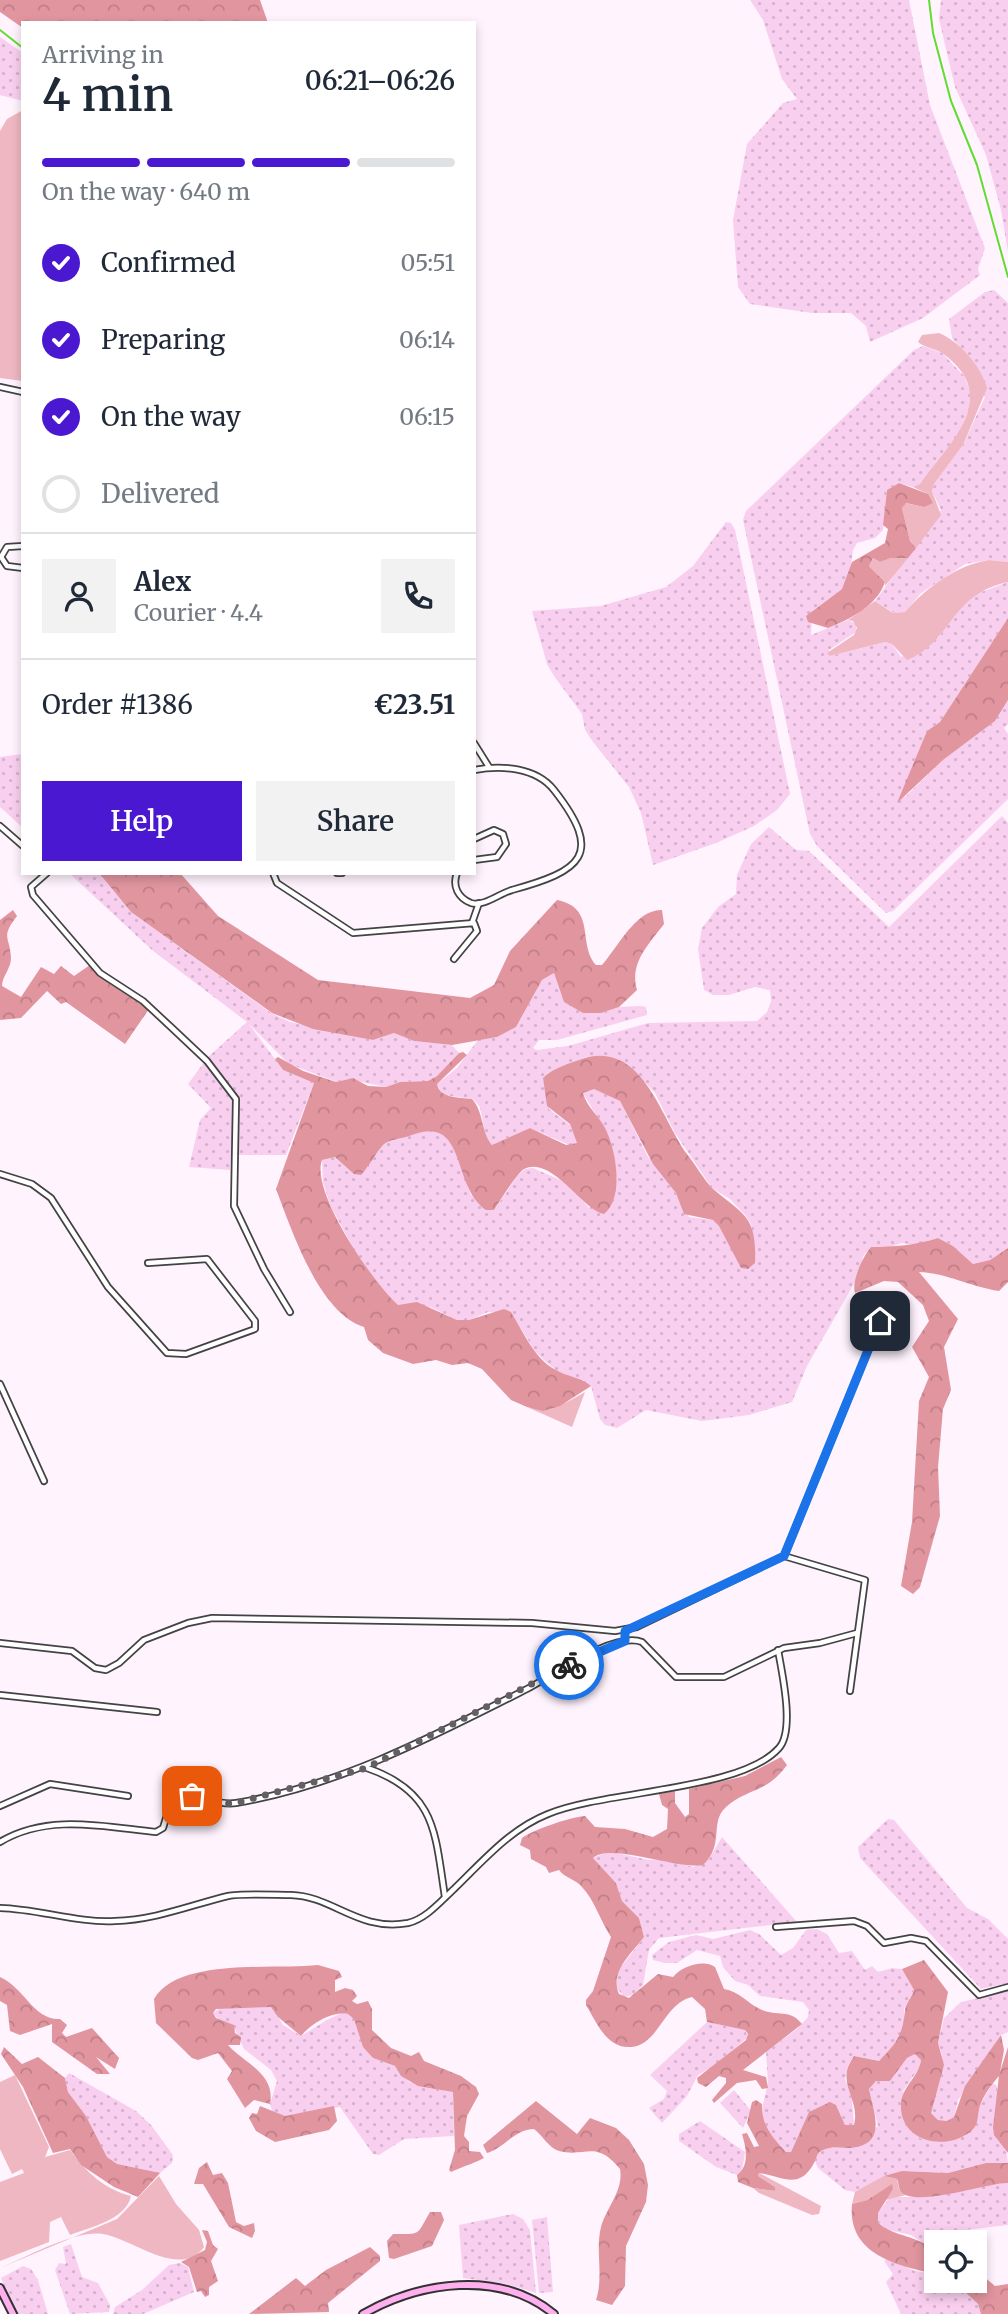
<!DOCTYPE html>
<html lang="en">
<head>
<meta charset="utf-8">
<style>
	body { margin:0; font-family:Merriweather,serif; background:#f2f2f3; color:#1f2937; height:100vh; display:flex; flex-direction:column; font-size:26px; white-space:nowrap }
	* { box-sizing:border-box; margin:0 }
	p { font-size:23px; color:#747a83 }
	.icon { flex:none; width:38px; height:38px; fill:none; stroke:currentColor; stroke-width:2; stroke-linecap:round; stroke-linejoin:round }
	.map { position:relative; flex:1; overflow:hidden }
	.side { position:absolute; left:21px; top:21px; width:455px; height:854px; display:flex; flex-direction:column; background:#fff; border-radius:0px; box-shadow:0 4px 10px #0003 }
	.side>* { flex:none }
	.controls { position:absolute; left:924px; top:2230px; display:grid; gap:14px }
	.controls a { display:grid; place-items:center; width:63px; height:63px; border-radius:0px; background:#fff; box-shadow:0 4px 10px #0003; font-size:35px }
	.pin { position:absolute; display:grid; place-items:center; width:60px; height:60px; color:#fff; margin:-30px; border-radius:14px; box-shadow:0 4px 10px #0006 }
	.courier { position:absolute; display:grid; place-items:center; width:70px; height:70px; margin:-35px; border:5px solid #1a73e8; border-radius:50%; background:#fff; color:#222; box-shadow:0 2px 9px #0007 }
	.headline em { font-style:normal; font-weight:600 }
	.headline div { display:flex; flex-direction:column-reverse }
	.headline { display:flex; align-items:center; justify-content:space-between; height:119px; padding:0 21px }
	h1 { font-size:46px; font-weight:600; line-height:52px }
	.bar { display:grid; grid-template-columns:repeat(4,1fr); gap:10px 7px; align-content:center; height:84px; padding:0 21px }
	.bar i { height:9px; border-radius:5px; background:#e0e1e3 }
	.bar .on { background:#4a18d0 }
	.bar p { grid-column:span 4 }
	.line { display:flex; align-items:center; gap:18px; padding:0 21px; border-top:2px solid #e0e1e3 }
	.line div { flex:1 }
	.round { display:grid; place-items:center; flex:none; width:74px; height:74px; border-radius:0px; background:#f2f2f3 }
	ol { padding:0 21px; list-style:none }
	li { display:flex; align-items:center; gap:21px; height:77px }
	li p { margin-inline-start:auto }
	li .icon { padding:7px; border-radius:50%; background:#4a18d0; color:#fff; stroke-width:4 }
	li:last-child { color:#747a83 }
	li i { width:38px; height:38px; border:4px solid #e0e1e3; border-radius:50% }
	.cta { display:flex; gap:14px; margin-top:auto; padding:14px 21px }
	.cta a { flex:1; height:80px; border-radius:0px; background:#4a18d0; color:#fff; font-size:28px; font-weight:600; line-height:80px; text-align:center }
	.cta a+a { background:#f2f2f3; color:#1f2937 }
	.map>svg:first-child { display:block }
	.farmland { fill:url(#farmland-dots) }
	.grass { fill:#efb7c2 }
	.forest { fill:url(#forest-crowns) }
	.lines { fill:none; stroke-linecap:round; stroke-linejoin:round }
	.stream { stroke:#61dc30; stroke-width:2 }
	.street-casing { stroke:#434343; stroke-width:8 }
	.secondary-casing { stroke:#323232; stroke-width:10 }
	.street { stroke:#fff; stroke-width:4.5 }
	.secondary { stroke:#ffaeee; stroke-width:6 }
	.done { stroke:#645f63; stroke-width:7; stroke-dasharray:0 12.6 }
	.route { stroke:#1a73e8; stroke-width:9 }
</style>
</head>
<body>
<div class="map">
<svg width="1008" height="2314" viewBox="0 0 1008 2314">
	<defs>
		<pattern id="farmland-dots" width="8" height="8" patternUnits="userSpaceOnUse" patternTransform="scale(1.75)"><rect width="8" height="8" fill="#f9cfef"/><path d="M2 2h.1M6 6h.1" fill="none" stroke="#d4b1cc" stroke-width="1.8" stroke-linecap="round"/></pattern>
		<pattern id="forest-crowns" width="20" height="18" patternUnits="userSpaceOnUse" patternTransform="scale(1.75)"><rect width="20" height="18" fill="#e1959f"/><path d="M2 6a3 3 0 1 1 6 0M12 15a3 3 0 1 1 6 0" fill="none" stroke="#c07f88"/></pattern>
	</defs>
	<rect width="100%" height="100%" fill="#fff3fe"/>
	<g class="farmland">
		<path d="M750 0H909L930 105 985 248 978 269 980 275 923 318 870 342 866 326 851 313H812L750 304 738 287 733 220 747 144 783 103 797 99 782 79 763 20Z"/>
		<path d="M941 0H1008V252L1001 210 986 155 955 87 939 19Z"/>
		<path d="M0 37 23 53V101L0 95Z"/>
		<path d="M994 290 1008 303V562L989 560 965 564 921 593 905 612 894 613 875 601 941 510 932 491 934 484 963 445 985 397 971 360 952 338 949 319 985 292Z"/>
		<path d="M923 346 942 353 964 376 971 393 970 406 956 442 920 484 913 487 899 483 887 490 883 530 875 538 857 543 853 550 850 573 842 589 812 611 811 635 848 620 856 624V632L829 650 830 656 885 642 892 644 901 657 939 637 956 611 976 594 1008 582V618L940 722 927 731 904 798 943 760 995 721 1008 700V724L1004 728 1008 734V799L893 911 886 913 817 846 810 834 743 520 746 511 914 350Z"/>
		<path d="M726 522 731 523 735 530 790 794 777 810 754 826 716 843 653 865 641 813 629 787 593 742 585 730 582 714 554 676 547 664 532 611 601 606 666 587 693 566Z"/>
		<path d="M23 754V828L0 807V757Z"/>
		<path d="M1002 816 1008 823V1248L990 1260 973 1264 953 1246 938 1238 915 1245 902 1243 890 1247H871L863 1256 859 1275 807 1366 792 1402 749 1415 702 1421 646 1410 617 1428 605 1425 600 1419 591 1386 556 1370 546 1362 534 1350 511 1312H488L469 1320H457L431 1307 398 1305 381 1290 357 1255 330 1205 323 1182 322 1160 335 1157 342 1161 346 1167 367 1168 371 1157 385 1142 423 1131 437 1130 451 1139 471 1195 494 1210 518 1175 525 1169 533 1168 567 1183 589 1208 617 1180 607 1133 583 1093 594 1088 620 1101 648 1157 672 1186 689 1217 713 1220 720 1226 734 1253 755 1254 751 1224 746 1216 730 1199 712 1188 675 1133 655 1093 635 1072 619 1060 607 1056 586 1057 548 1073 543 1078 549 1109 570 1125 576 1138 578 1142 572 1146 530 1128 492 1145 486 1139 480 1107 473 1099 443 1095 437 1084 457 1068 478 1040 497 1037 516 1027 542 980 554 973 564 1002 601 1013 619 1007 641 1006 646 1007 647 1015 557 1040H539L533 1048 537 1050 568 1046 648 1023 757 1021 767 1012 771 1001 770 990 755 987 729 995H713L704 990 698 949 702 928 718 907 736 894 737 875 751 844 769 827 796 850 809 851 889 927Z"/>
		<path d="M69 873H99L131 912 271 1013 290 1022 373 1040 394 1033 414 1041 452 1045 459 1053 437 1076 428 1081 400 1082 386 1087 348 1079 337 1082 289 1064 249 1024 283 1070 314 1083 286 1155H231L230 1170 189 1167 200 1120 211 1108 188 1084 208 1057 247 1022 152 950Z"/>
		<path d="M888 1819 894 1820 967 1908 988 1919 1008 1939V1983L981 1989 860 1858 858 1847Z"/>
		<path d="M722 1837 797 1922 659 1938 649 1950 643 1985 633 1995 624 1997 616 1987 618 1971 644 1937 639 1918 622 1901 616 1883 593 1858 605 1853H616L649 1860 665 1859 693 1867 709 1859Z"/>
		<path d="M817 1929 827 1934 839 1953 852 1951 865 1970 872 1966 878 1972 892 1968 902 1969 914 1990 904 2009 905 2023 898 2041 879 2061 854 2056 849 2063 845 2079 852 2099 854 2125H845L836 2105 809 2113 791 2152H786L769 2133 761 2113 768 2083 766 2052 797 2029 808 2017 809 2010 803 2002 760 1996 748 1985 735 1981 723 1967 720 1956 697 1950 677 1963H665L653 1960 652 1955 669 1942 696 1935 713 1939 750 1930 759 1934 781 1955 793 1948 806 1930Z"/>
		<path d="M1008 1991V2032L1001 2035 958 2100 954 2117 947 2121 938 2120 931 2113V2105L942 2056 938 2043 944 2018 961 2002Z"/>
		<path d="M261 2005 272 2007 283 2025 301 2036 327 2020 342 2013 348 2014 354 2018 373 2058 395 2066 409 2082 453 2092 454 2136 404 2139 379 2155 373 2154 340 2107 285 2116 273 2113 270 2104 277 2081 271 2070 244 2049 233 2025 221 2022 213 2013 222 2007Z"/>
		<path d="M707 2022 745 2030 748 2037 717 2064 698 2075 687 2096 662 2123 649 2108 664 2099 667 2091 650 2075Z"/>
		<path d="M915 2054 921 2060 920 2067 903 2091 921 2139 979 2106 993 2083 997 2086 1008 2163H986L948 2173 902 2171 855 2192 845 2190 818 2168 815 2161 818 2153 826 2148H851L878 2126 869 2089 876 2081H890L907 2058Z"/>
		<path d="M69 2073 136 2111 151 2125 173 2155 172 2163 160 2173H151L116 2164 107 2157 86 2116 68 2092 65 2078Z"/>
		<path d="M734 2090 751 2111 743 2128 720 2103Z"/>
		<path d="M700 2121 745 2152 742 2171 737 2175 716 2167 679 2141V2134Z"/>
		<path d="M994 2182 1008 2183V2225L939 2233 937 2240 925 2244 911 2235 885 2229 878 2222V2213L890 2197H931Z"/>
		<path d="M513 2214 523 2219 530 2230 536 2293 507 2284 463 2278 459 2225Z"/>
		<path d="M547 2217 553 2292 539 2293 532 2220Z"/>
		<path d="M71 2244 82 2277 98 2283 110 2305 109 2312 70 2314 55 2270 59 2263 66 2264 63 2247Z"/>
		<path d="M887 2259 915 2271 936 2274V2280H952L978 2304 981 2314H901L886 2282 893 2274 884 2261Z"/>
		<path d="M180 2263 188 2267 194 2292 143 2314H113L115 2307 142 2290 169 2265Z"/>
		<path d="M23 2266 31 2269 38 2280 48 2314H17L13 2306 1 2278Z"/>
	</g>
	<g class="grass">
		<path d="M23 110V381L0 378V131L7 119Z"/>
		<path d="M939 333C960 342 981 366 987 388L963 445 934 484 932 491 941 515 916 548 910 541 902 508 905 503 924 507 928 494 913 487 920 484C948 444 1004 397 942 353 934 348 925 348 918 342L922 335Z"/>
		<path d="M873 558 880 562 891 558H908L885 586V582L869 566Z"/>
		<path d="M989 560 1008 562V582C948 595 954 641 907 660L892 644 885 642 830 656 827 653 854 635 857 628 853 621 848 620 875 601 893 613 905 612C927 587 957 565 989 560Z"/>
		<path d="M585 1392 572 1427 527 1407C550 1412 565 1404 585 1392Z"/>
		<path d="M15 2075 49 2147 45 2157 70 2150C86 2172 104 2189 131 2196 126 2220 90 2227 70 2235L61 2217 50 2222 49 2242 0 2261V2182L24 2173 22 2169 12 2174 0 2149V2082Z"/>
		<path d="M759 2173 821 2206 819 2214 812 2215 759 2193 753 2188 775 2191V2187L758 2176Z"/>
		<path d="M159 2176 176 2204 199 2230 204 2247C180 2280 131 2238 103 2234 74 2230 27 2257 0 2268L117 2219Z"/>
		<path d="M884 2176 897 2179 899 2189 906 2195 885 2200 893 2189 886 2188 867 2200 852 2204 855 2192Z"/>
	</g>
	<g class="forest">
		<path d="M0 0H260L268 23H23V28L0 12Z"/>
		<path d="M899 483 928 494 933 503 924 507 906 503 902 508 910 541 916 548 908 558H891L880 562 873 558 869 566 885 582C877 606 850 619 828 628L808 622 806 616 842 589 852 562 885 543 888 529 883 525 887 490Z"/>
		<path d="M1008 618V700L995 721 943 760 897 803 927 731 940 722Z"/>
		<path d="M99 873H180L218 916 318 980 470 998 494 985 510 951 557 900C597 908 577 943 596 965H602C618 947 636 909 662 910L664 924C649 944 629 963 637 990L619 1007 601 1013H583L564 1002 554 973 542 980 516 1027 497 1037 452 1045 414 1041 394 1033 373 1040 313 1029 272 1013 131 912Z"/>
		<path d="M13 910 17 916C0 938 10 936 11 958 11 969 2 976 2 986L21 997 41 967 54 974 61 966 74 976 90 965 110 984 149 1009 125 1044 66 1002 61 1004 47 991 21 1018 0 1020V920Z"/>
		<path d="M463 1052 467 1055 437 1084C440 1099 459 1097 472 1099 484 1112 481 1133 492 1145L530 1128 566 1145 577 1143 570 1124 547 1106 543 1078C552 1069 565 1065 576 1061 641 1034 660 1117 687 1154 695 1164 704 1180 713 1189 744 1215 757 1216 755 1263L748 1269 741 1268 719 1226 713 1220 684 1214 676 1193 653 1164 620 1101 594 1089 583 1093C587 1107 597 1114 604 1126 616 1148 625 1197 604 1214 582 1210 552 1155 524 1169 517 1173 500 1201 494 1210H486C450 1185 468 1112 409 1136 401 1139 389 1139 383 1145 375 1154 370 1165 361 1175L354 1174 335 1157 322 1160C310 1192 374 1284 398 1305L417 1302 457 1320H469L504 1309 511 1312C523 1331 534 1359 556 1370 566 1376 582 1378 591 1386L560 1406 543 1411 527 1407 511 1400 482 1369 468 1363 452 1365 436 1360 413 1364 383 1353 368 1340 364 1327C319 1313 292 1231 276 1189L314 1083 283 1070 275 1059 278 1057 303 1071 336 1082 353 1078 368 1086 386 1087 400 1082 428 1081 437 1076 459 1053Z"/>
		<path d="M938 1238 953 1246 973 1264 990 1260 1008 1248V1282L999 1291C971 1287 947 1273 919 1272L958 1319 944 1347 951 1390 943 1409 938 1467 940 1516 920 1587 913 1594 901 1586 912 1522 919 1401 929 1377 912 1347 929 1321 923 1305 898 1282 884 1281 855 1293C851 1282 863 1256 871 1247 894 1247 916 1245 938 1238Z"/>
		<path d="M781 1757 787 1765C766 1794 747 1788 726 1807 709 1822 725 1845 703 1865 678 1870 610 1842 593 1858L616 1883 622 1901 639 1918 644 1937C632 1953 609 1972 619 1994L629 1998 658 1974 673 1977C682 1966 704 1959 715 1967L724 1989C739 1991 747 2003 760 2009 775 2017 790 2008 802 2024L743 2070 766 2077 768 2088 762 2089 756 2080 737 2083 714 2103 712 2100 726 2083V2078L719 2076 706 2087 698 2083 697 2078 746 2040 748 2034 745 2030 707 2022 705 2009 692 1997C663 2004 659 2045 631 2047 607 2049 597 2023 586 2005V2000L593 1991 611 1937C600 1920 595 1901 582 1887 575 1879 565 1878 559 1870L549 1873 546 1867 531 1859 530 1850 520 1845 522 1838C533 1830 570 1817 585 1816L595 1827 625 1829 653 1837 667 1829 668 1809 662 1805 659 1794 675 1791V1803L685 1817 689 1814V1789L745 1776Z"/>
		<path d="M924 1960 948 1992 938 2043 944 2065 931 2113 938 2120 947 2121 954 2117 965 2086 1001 2035 1004 2050 1000 2072 1008 2047V2153L994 2135 993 2127 999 2076C992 2084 985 2093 981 2103 976 2113 981 2124 970 2132 944 2152 899 2141 901 2104 902 2086 919 2077 921 2060L915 2054 907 2058 890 2081H876L869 2089C874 2113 888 2145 850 2148 841 2148 831 2146 823 2150 816 2153 818 2156 814 2163 799 2191 782 2176 759 2173L758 2176 775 2187V2191L753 2188 738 2182 737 2175C750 2166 746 2147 742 2134L747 2133 754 2147 759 2146 747 2123 752 2102 756 2100 762 2104C761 2125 773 2138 786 2152H791L809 2112 830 2102 836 2105 845 2125H854C861 2098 834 2084 854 2056L879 2061C897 2042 902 2037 905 2011 905 2004 912 1997 914 1990L902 1969Z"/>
		<path d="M318 1965 339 1971 342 1977 335 1980V1992L345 1988 353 1990 357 1996 352 2001 357 2004 368 2001 372 2009V2030L391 2048 411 2056 419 2052 424 2061 461 2076 476 2087 479 2094 467 2116 464 2136 469 2142V2151L480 2152 484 2158C479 2161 460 2168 451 2172L449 2170 455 2150 453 2092 418 2086 401 2076 395 2066 373 2058 363 2047 354 2019 348 2014C331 2011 311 2024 301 2036L278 2017 271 2007 216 2009 213 2013 216 2018 234 2025 235 2033 241 2037 240 2045H228C244 2063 276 2074 270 2104L254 2100 245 2108 227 2079 232 2071 218 2053 198 2060 192 2058 156 2023 154 1999C178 1957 276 1970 318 1965Z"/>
		<path d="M0 1977C25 1988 33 2020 60 2019L67 2025 62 2033 66 2037 92 2028 119 2058 115 2069 96 2057 110 2074H97L52 2042V2024L20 2035 10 2031 7 2005 0 2001Z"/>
		<path d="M4 2047 22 2064 38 2057 65 2078 68 2092 86 2116 107 2157 117 2164 160 2173 138 2197 114 2187 81 2165 70 2149 53 2153 23 2087 1 2054Z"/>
		<path d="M536 2101 577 2134 590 2118 616 2128 629 2140 644 2164 648 2185 646 2202 626 2246 625 2286 612 2305 596 2300C604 2276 595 2251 601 2227 606 2208 624 2190 620 2169 595 2139 586 2158 559 2151 549 2148 542 2135 534 2129 515 2129 504 2148 487 2153L483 2145Z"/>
		<path d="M260 2106 285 2116 334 2106 337 2121 329 2130 275 2142 256 2131 249 2118 252 2113 257 2114Z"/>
		<path d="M207 2162 213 2175 222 2173 228 2183 236 2222 244 2226 254 2223 255 2231 252 2238 229 2227 203 2184H194L199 2168Z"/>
		<path d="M986 2163H1008V2183C990 2182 909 2210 900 2190 898 2187 899 2183 897 2179L884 2176 902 2171 948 2173Z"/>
		<path d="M892 2184 893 2189 878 2213V2222C886 2233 912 2236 925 2244L936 2240 939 2233 965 2237 966 2242H936V2274C897 2266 847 2254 852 2204L867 2200Z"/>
		<path d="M430 2212H441L444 2220 432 2246 394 2259 389 2258 387 2241 393 2234C422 2234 416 2236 430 2212Z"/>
		<path d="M202 2230 208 2231 213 2245 218 2249 211 2261 218 2281 209 2287V2295L205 2297 201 2291 197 2292 189 2267 181 2262 205 2250 207 2242Z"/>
		<path d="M370 2247 380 2256V2261L328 2303 329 2312 249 2314 296 2278 305 2286 326 2270Z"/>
		<path d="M975 2269 995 2286 1008 2284V2314H981L978 2304 952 2280H975Z"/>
	</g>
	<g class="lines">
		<g class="stream">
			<path d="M929 0 933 33 951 101 977 165 1008 277"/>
			<path d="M0 30 23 48"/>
		</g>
		<g class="street-casing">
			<g id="street">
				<path d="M0 387 23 392"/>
				<path d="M23 546 7 547 1 557 7 566 23 568"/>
				<path d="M474 743 489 767"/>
				<path d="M0 826 23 846"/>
				<path d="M474 839 494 830 503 834 506 844 497 857 474 860"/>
				<path d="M47 873 31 887 33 895 100 973 143 1001 172 1028 207 1061 236 1099 234 1206 264 1269 290 1312"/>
				<path d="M273 873 277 883 353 933 474 923 477 931 454 959"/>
				<path d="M337 873H342"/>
				<path d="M457 873C452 886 458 898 471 903 484 907 500 893 512 890 581 871 605 855 554 790 536 767 501 765 474 770"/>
				<path d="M472 923 479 903"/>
				<path d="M0 1174 32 1184 51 1198 108 1287 167 1353 186 1354 255 1329V1321L207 1259 148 1263"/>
				<path d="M0 1384 44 1481"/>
				<path d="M784 1556 865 1580 850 1691"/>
				<path d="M0 1643 72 1651 95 1668 106 1670 119 1663 144 1640 188 1623 212 1618 532 1623 615 1631 637 1627 784 1556 880 1321"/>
				<path d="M0 1695 157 1712"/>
				<path d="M367 1768C437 1792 435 1834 445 1897"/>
				<path d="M0 1806 50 1784 128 1796"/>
				<path d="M0 1842C48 1813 105 1827 156 1832L163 1828 171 1802 178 1795C198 1792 215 1806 236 1803 339 1786 434 1736 527 1689 552 1676 614 1631 642 1642L676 1677H724L784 1648 820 1643 857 1633"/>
				<path d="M0 1908C39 1909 77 1923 115 1921 155 1920 191 1905 228 1896 240 1893 277 1895 291 1895 333 1896 358 1932 408 1923 426 1919 441 1901 454 1889 483 1861 510 1829 548 1814 606 1790 741 1791 779 1748 795 1730 782 1673 778 1650"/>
				<path d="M776 1927 854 1921 867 1926 884 1943 911 1938 926 1941 979 1995 1008 1987"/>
			</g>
		</g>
		<g class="secondary-casing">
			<g id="secondary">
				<path d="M0 2288 13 2314"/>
				<path d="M363 2314C420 2282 499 2269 554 2314"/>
			</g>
		</g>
		<use href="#street" class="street"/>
		<use href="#secondary" class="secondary"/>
	</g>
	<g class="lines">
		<path class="done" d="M192 1796 220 1804 236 1803 366 1768 569 1665"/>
		<path class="route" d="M569 1665 625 1641V1631L784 1556 880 1321"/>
	</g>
</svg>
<div class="controls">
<a><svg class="icon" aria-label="locate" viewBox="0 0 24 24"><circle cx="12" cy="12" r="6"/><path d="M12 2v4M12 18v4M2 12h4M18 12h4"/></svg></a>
</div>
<div class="pin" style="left:192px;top:1796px;background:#ea580c"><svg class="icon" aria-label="bag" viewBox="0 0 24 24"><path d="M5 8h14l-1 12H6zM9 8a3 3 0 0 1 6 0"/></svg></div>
<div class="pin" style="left:880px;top:1321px;background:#1f2937"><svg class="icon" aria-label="home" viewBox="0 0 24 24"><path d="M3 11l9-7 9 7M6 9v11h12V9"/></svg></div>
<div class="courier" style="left:569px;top:1665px"><svg class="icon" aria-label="bike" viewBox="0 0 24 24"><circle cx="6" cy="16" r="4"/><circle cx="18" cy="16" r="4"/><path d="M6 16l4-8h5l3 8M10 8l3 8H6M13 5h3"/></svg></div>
<section class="side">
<div class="headline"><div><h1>4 min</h1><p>Arriving in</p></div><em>06:21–06:26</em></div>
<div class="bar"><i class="on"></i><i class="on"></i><i class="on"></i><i></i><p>On the way · 640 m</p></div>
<ol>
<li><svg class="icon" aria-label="check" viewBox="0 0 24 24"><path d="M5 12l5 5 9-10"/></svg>Confirmed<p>05:51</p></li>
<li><svg class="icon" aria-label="check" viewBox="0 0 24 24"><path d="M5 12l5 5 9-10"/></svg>Preparing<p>06:14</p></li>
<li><svg class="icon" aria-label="check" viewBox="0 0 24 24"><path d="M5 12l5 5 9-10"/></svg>On the way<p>06:15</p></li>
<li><i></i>Delivered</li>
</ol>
<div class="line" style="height:126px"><a class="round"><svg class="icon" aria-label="person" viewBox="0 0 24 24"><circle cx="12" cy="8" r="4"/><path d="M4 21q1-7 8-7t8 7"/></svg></a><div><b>Alex</b><p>Courier · 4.4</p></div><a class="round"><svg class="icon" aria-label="phone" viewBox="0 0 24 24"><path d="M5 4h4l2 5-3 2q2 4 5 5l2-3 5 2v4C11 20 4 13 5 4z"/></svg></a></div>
<div class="line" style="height:91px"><div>Order #1386</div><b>€23.51</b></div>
<div class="cta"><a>Help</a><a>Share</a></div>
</section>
</div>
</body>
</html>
